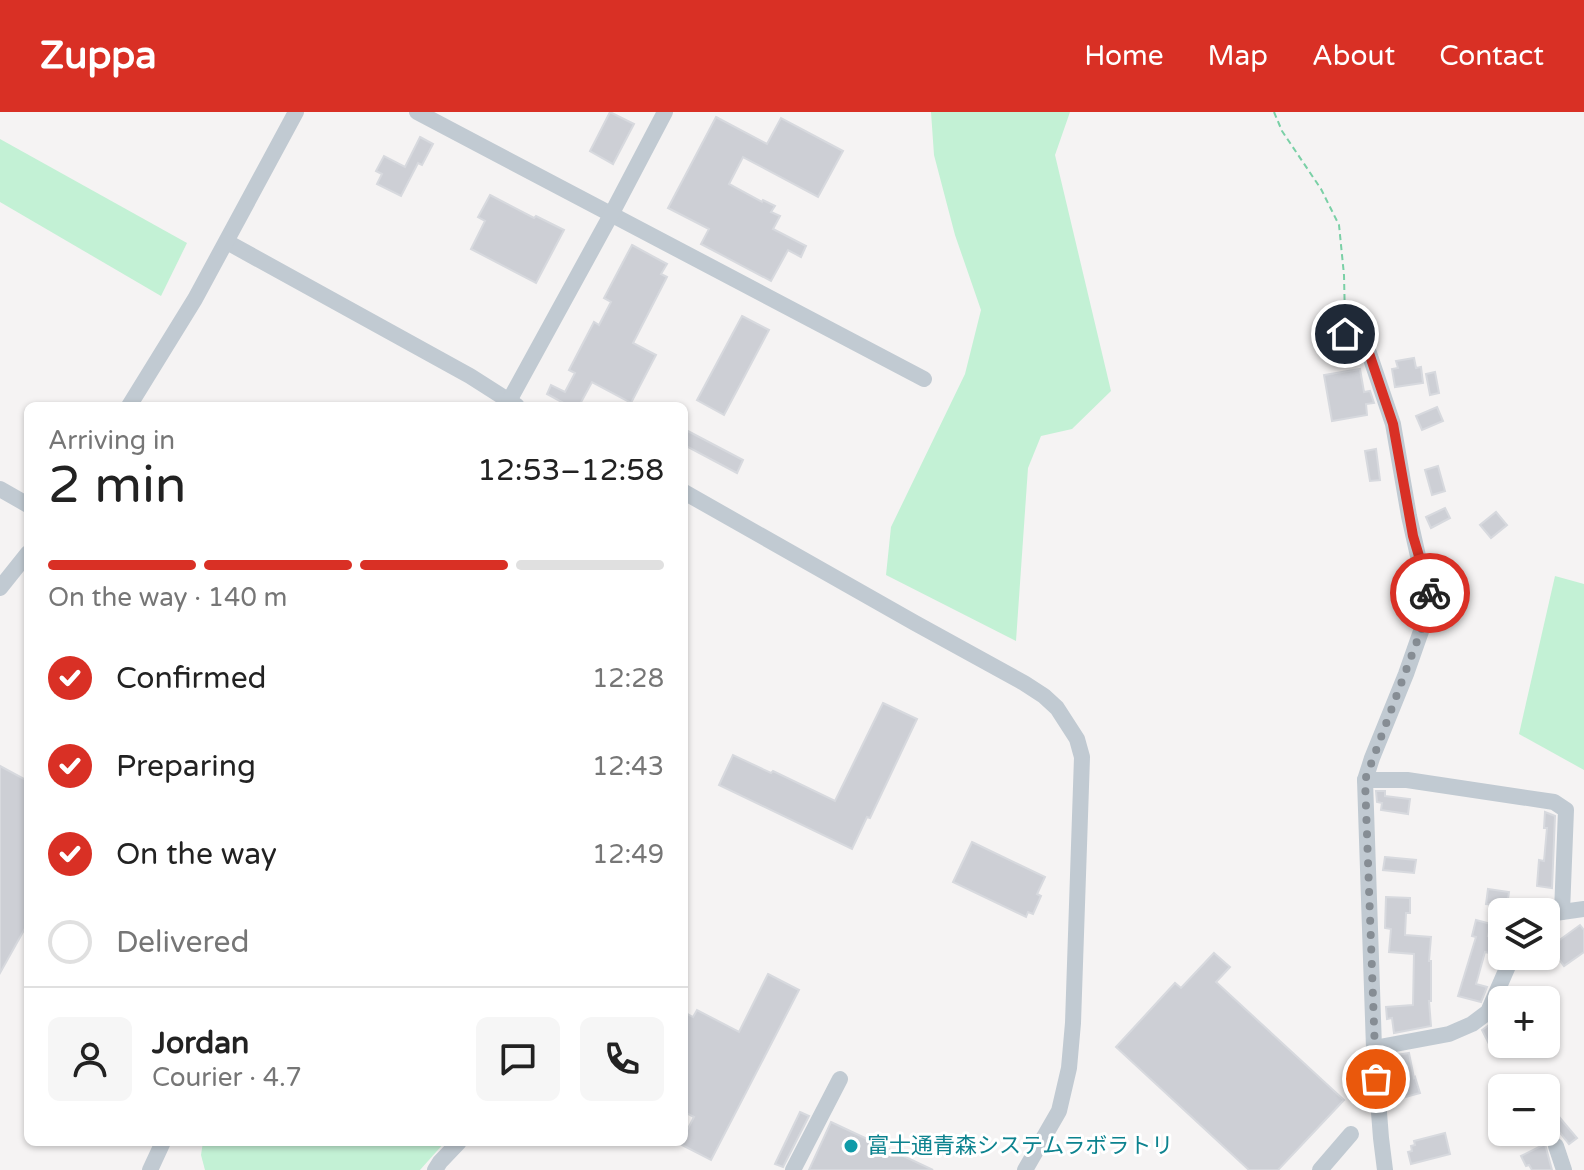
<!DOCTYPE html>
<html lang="en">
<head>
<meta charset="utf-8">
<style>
	body { margin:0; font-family:"Varela Round","Noto Sans JP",sans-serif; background:#f6f6f6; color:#222; height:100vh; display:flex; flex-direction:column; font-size:30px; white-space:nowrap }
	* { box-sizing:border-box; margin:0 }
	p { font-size:26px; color:#767676 }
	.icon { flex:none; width:44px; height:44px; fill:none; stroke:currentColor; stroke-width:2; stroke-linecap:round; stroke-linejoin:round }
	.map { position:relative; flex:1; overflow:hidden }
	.drawer { position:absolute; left:24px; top:290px; width:664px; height:744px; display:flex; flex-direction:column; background:#fff; border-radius:12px; box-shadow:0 2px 6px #0004 }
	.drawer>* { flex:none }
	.buttons { position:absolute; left:1488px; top:786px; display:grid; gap:16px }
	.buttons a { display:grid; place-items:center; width:72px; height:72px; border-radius:12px; background:#fff; box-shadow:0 2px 6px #0004; font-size:40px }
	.pin { position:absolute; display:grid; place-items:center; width:68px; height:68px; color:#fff; margin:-34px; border:4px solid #fff; border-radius:50%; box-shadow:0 2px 8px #0007 }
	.courier { position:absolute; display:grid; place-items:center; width:80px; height:80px; margin:-40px; border:6px solid #d93025; border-radius:50%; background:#fff; color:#222; box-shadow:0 2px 10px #0007 }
	.overview em { font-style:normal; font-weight:600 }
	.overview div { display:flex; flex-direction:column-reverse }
	.overview { display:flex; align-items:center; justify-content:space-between; height:136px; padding:0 24px }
	h1 { font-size:52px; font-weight:600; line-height:60px }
	.bar { display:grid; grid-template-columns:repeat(4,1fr); gap:12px 8px; align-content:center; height:96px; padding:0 24px }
	.bar i { height:10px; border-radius:6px; background:#e0e0e0 }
	.bar .on { background:#d93025 }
	.bar p { grid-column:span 4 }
	.line { display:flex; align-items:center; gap:20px; padding:0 24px; border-top:2px solid #e0e0e0 }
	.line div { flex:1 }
	.round { display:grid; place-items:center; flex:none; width:84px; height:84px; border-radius:12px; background:#f6f6f6 }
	ol { padding:0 24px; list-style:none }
	li { display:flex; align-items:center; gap:24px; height:88px }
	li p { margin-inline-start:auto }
	li .icon { padding:8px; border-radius:50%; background:#d93025; color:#fff; stroke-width:4 }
	li:last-child { color:#767676 }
	li i { width:44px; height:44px; border:4px solid #e0e0e0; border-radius:50% }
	header { display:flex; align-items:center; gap:48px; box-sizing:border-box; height:112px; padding:0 40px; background:#d93025; color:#fff }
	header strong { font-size:38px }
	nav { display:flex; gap:44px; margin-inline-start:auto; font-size:28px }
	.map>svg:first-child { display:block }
	.green { fill:#c3f1d5 }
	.building { fill:#cdcfd5; stroke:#d7d9de; stroke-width:2 }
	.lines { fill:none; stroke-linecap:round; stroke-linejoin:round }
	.path { stroke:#7ad0a6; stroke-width:2; stroke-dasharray:6 4; stroke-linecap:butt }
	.minor { stroke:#c1cad2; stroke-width:16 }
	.done { stroke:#868d94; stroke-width:8; stroke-dasharray:0 14.4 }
	.route { stroke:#d93025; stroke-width:10 }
	.culture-dot { fill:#0f9aa8; stroke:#fff; stroke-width:3 }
	.labels { text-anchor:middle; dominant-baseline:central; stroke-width:6; stroke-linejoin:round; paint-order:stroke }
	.culture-label { font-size:22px; fill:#0d838f; stroke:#fff; text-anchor:start }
</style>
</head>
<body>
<header>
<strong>Zuppa</strong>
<nav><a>Home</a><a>Map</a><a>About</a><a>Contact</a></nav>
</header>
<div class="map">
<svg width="1584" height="1058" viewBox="0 0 1584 1058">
	<rect width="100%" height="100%" fill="#f5f3f3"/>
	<g class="green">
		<path d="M931 0H1070L1055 43 1111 279 1072 317 1041 324 1028 356 1016 529 886 463 891 415 965 262 981 198 955 123 934 43Z"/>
		<path d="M0 27 187 131 161 184 0 90Z"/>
		<path d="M1555 464 1584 472V658L1519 622Z"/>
		<path d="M203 1030H445L420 1058H205L201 1043Z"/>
	</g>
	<g class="building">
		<path d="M610 0 634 12 613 52 590 39Z"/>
		<path d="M716 5 767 32 781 6 843 39 818 85 743 45 729 72 762 90 763 88 775 94 771 100 780 104 773 117 806 134 801 145 788 138 771 169 701 132 709 117 668 96Z"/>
		<path d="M420 25 433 32 422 53 418 51 401 84 377 72 382 62 376 59 384 44 405 55Z"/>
		<path d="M490 83 534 106 536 104 564 118 536 171 471 137 485 109 478 105Z"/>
		<path d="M632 133 667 152 661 162 667 165 633 231 656 243 631 291 592 270 579 294H569L547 282 551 273 565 280 575 261 569 258 594 210 599 213 611 190 604 186Z"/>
		<path d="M742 204 769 218 724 303 697 288Z"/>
		<path d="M1414 246 1416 256 1421 255 1423 271 1395 275 1392 257 1398 256 1396 249Z"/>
		<path d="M1360 257 1364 280 1370 279 1374 291 1366 292 1367 303 1332 309 1324 263Z"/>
		<path d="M1435 260 1439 281 1430 283 1426 262Z"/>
		<path d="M1437 295 1443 309 1422 318 1416 304Z"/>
		<path d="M684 317 743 348 737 361 684 333Z"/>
		<path d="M1376 337 1380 368 1370 369 1365 339Z"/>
		<path d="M1438 354 1445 379 1432 383 1425 358Z"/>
		<path d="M1445 396 1450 406 1431 416 1426 405Z"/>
		<path d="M1496 400 1507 413 1491 426 1480 413Z"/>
		<path d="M883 591 917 607 870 706 867 705 852 737 719 673 733 643 771 661 773 659 835 689Z"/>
		<path d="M0 654 28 669V811L0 861Z"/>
		<path d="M1376 679H1385V684L1410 687 1408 702 1381 698 1382 691 1377 690Z"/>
		<path d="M1545 700 1555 704 1552 776 1537 774 1539 748 1544 749 1547 716H1544Z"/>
		<path d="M972 730 1045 765 1037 782 1041 784 1033 802 1028 800 1026 805 953 770Z"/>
		<path d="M1385 745 1416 748 1414 761 1383 758Z"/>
		<path d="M1488 777 1509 780 1507 794 1486 792Z"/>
		<path d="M1386 785 1410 786V801H1406L1405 823 1431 825 1429 849H1431V889H1429L1431 914 1394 921 1392 906 1387 907 1386 895 1413 893 1414 842 1389 840 1391 817 1385 816Z"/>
		<path d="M1476 808 1491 812 1488 824 1502 828V844L1485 840 1476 872 1487 875 1481 890 1458 884 1476 825 1472 824Z"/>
		<path d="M1580 813 1584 818V840L1564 854 1550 835Z"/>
		<path d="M1214 841 1230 855 1216 870 1344 988 1278 1058H1249L1116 935 1175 871 1181 876Z"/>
		<path d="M768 862 799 878 711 1048 680 1032 684 1030V1024L694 1005 684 1000V900L693 905 697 898 739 920Z"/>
		<path d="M1492 911 1501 928 1490 934 1482 918Z"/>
		<path d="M1409 941 1414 966 1415 965 1420 981 1398 987 1393 972H1395L1390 944Z"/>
		<path d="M800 1000 809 1004 783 1055 775 1052Z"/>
		<path d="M1560 1006 1577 1026 1569 1032 1553 1012Z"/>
		<path d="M831 1010 933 1058H809Z"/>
		<path d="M1445 1021 1450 1042 1411 1052 1408 1040 1412 1039 1411 1034 1415 1033 1414 1029Z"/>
		<path d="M1545 1032 1552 1058H1532L1529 1053 1526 1054 1521 1044Z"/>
	</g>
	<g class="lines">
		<path class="path" d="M1274 0 1282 19 1321 77 1339 113 1344 163 1345 209"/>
		<g class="minor">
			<path d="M417 0 924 267"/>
			<path d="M227 130 470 264 517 294"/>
			<path d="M1345 222 1369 241 1393 312 1409 404 1418 444 1427 469 1431 486 1426 505 1406 562 1372 646 1365 668 1374 936 1381 1026 1385 1058"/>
			<path d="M509 289 612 101 665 0"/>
			<path d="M129 294 195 187 296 0"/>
			<path d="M0 377 28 393"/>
			<path d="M684 380 915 511 1024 571 1044 584 1057 596 1077 627 1082 645 1073 911 1069 956 1059 999 1025 1058"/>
			<path d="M0 476 28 441"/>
			<path d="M1365 668H1407L1554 690 1566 698 1562 800"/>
			<path d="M1546 810 1555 801 1584 797"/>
			<path d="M1374 936 1449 922 1472 912 1488 900 1508 854 1515 844"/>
			<path d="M1556 1034 1564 1058"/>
			<path d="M150 1058 163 1030"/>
			<path d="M435 1058 440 1050 459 1030"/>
			<path d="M793 1058 840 967"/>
			<path d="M1320 1058 1351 1022"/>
		</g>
	</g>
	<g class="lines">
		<path class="done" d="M1376 967 1365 668 1426 505 1431 486 1430 481"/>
		<path class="route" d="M1345 222 1369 241 1393 312 1413 424 1430 481"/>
	</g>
	<circle class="culture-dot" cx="851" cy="1034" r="8"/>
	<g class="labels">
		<g class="culture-label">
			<text x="867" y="1034">富士通青森システムラボラトリ</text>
		</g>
	</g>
</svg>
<div class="buttons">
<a><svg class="icon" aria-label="layers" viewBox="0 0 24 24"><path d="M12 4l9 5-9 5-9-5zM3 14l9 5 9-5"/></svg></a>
<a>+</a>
<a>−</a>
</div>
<div class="pin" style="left:1376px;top:967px;background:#ea580c"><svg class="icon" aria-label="bag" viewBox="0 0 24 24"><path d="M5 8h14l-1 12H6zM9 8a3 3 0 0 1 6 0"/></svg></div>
<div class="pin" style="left:1345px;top:222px;background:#1f2937"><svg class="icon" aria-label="home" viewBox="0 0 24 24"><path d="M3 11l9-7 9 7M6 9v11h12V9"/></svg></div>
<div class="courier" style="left:1430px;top:481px"><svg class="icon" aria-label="bike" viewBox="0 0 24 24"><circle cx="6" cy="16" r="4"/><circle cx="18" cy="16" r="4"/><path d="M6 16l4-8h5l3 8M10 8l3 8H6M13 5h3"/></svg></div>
<section class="drawer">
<div class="overview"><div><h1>2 min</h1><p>Arriving in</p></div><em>12:53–12:58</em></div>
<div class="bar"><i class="on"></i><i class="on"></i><i class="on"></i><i></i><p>On the way · 140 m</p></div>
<ol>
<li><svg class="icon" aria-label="check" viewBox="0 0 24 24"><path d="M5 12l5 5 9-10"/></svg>Confirmed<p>12:28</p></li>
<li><svg class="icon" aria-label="check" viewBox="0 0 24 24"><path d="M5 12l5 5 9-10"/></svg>Preparing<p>12:43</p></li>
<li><svg class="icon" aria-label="check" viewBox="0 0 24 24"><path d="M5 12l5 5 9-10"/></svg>On the way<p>12:49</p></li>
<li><i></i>Delivered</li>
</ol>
<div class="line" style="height:144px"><a class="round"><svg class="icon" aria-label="person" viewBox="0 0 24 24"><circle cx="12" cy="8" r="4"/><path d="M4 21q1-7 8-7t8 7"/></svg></a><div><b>Jordan</b><p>Courier · 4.7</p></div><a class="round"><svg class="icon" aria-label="chat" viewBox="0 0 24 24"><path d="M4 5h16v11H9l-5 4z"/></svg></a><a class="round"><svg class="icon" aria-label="phone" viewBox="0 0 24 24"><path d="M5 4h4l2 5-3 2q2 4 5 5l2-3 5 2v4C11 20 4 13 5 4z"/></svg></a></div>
</section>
</div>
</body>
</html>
